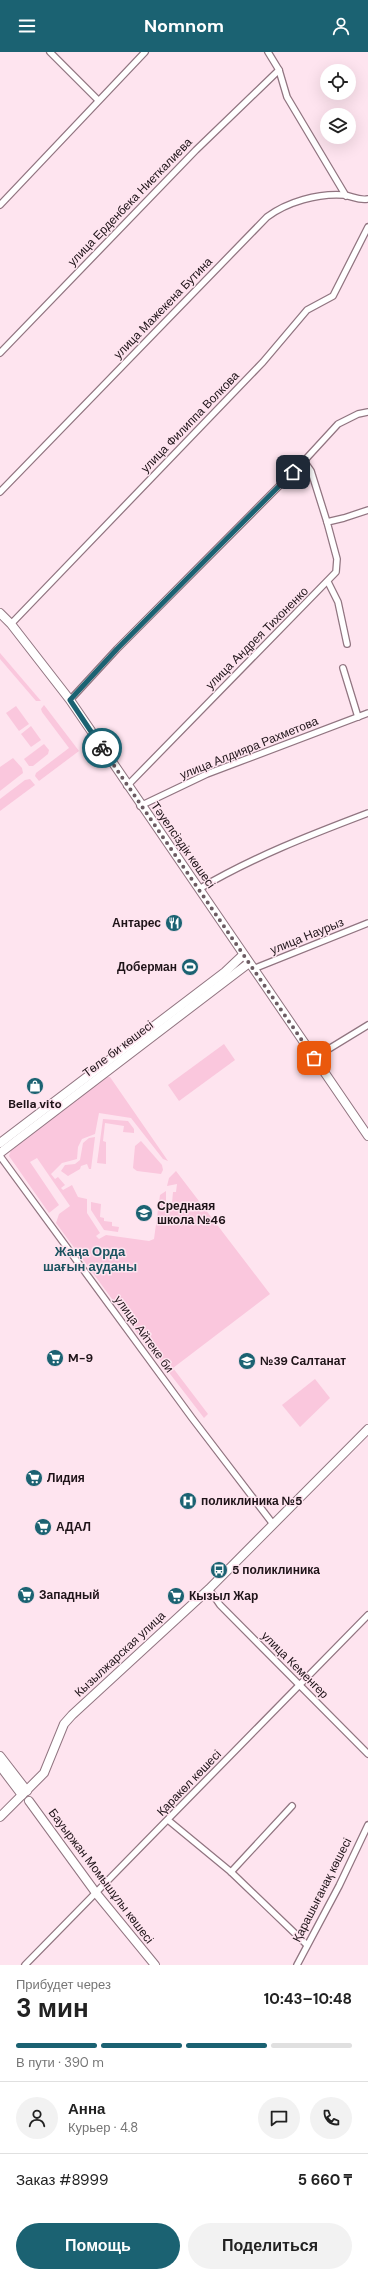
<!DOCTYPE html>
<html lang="ru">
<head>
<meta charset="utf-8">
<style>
	body { margin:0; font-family:"DM Sans",sans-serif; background:#f2f2f2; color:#222; height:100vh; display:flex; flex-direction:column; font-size:15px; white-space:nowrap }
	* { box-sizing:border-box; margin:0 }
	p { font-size:13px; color:#767676 }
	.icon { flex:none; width:22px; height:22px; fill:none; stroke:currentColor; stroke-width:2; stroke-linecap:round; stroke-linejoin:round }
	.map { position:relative; height:1913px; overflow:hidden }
	.side { display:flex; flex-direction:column; background:#fff; flex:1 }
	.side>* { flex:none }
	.controls { position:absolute; left:320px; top:12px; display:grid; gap:8px }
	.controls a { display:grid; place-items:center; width:36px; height:36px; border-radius:50%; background:#fff; box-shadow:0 4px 16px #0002; font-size:20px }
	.pin { position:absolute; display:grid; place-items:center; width:34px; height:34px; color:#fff; margin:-17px; border-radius:8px; box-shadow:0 2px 6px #0006 }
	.courier { position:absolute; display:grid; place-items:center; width:40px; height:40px; margin:-20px; border:3px solid #1b6272; border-radius:50%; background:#fff; color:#222; box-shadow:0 1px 5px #0007 }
	.overview em { font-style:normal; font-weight:700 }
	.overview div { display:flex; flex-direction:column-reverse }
	.overview { display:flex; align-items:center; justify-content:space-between; height:68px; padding:0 16px }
	h1 { font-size:26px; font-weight:700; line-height:30px }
	.bar { display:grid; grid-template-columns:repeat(4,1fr); gap:6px 4px; align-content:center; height:48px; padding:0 16px }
	.bar i { height:5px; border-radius:3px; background:#e0e0e0 }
	.bar .on { background:#1b6272 }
	.bar p { grid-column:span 4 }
	.line { display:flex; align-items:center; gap:10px; padding:0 16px; border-top:1px solid #e0e0e0 }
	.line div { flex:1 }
	.round { display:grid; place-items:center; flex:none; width:42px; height:42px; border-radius:21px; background:#f2f2f2 }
	.cta { display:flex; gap:8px; margin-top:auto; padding:8px 16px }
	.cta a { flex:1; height:46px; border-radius:24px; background:#1b6272; color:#fff; font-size:16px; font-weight:700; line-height:46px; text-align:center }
	.cta a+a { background:#f2f2f2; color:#222 }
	header { display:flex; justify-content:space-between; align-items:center; height:52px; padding:0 16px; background:#1b6272; color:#fff; font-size:18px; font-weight:700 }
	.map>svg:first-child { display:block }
	.green { fill:#fac7dd }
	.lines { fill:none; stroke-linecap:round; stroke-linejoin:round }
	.street-casing { stroke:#917581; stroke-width:8 }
	.secondary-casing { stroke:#917581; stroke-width:10 }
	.street { stroke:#fff; stroke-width:5.5 }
	.secondary { stroke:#fff; stroke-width:8 }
	.done { stroke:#6c5c63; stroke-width:4; stroke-dasharray:0 7.2 }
	.route { stroke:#1b6272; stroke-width:5 }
	.labels { text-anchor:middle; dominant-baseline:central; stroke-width:3; stroke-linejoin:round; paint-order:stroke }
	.street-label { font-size:12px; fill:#1e1318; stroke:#fee4ef }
	.poi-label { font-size:12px; font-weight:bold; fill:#1e1318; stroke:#fee4ef; text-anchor:start }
	.neighbourhood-label { font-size:13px; font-weight:bold; fill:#1c5360; stroke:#fee4ef }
</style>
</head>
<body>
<header><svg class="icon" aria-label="menu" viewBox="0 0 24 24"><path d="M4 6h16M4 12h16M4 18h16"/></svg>Nomnom<svg class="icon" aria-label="person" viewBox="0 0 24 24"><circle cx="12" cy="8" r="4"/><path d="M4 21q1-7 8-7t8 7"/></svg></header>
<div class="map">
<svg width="368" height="1913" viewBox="0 0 368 1913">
	<rect width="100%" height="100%" fill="#fee4ef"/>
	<g class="green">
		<path d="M0 601 41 649H36L0 607Z"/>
		<path d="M44 653 79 699 39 729 35 724 36 721 69 696 42 660 41 657Z"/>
		<path d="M16 654 29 672 19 679 6 661Z"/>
		<path d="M31 674 41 688 31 695 21 682Z"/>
		<path d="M44 692 49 698 48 702 33 714H29L24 707Z"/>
		<path d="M13 706 22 716 23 721 0 739V715Z"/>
		<path d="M30 727 35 733 0 759V747L25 728Z"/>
		<path d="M224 992 235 1008 179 1049 168 1033Z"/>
		<path d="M107 1025H110L168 1109 163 1107 131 1066 99 1061 95 1082 82 1087 78 1095 77 1107 62 1111 51 1122 55 1127 58 1125 65 1133 61 1136 63 1138 72 1133 78 1145 87 1147V1161L100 1181 96 1184 99 1187 106 1183 149 1189 154 1187 160 1143 166 1139V1150L172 1151 173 1140H176L177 1132 167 1134 169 1126 176 1119 270 1242 173 1316 208 1362 204 1366 154 1301 151 1300 56 1171 59 1162 70 1154 37 1106 30 1110 59 1153 49 1161 9 1104 11 1098Z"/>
		<path d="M103 1067 128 1069 134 1077V1081L123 1080 124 1074 105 1071 103 1089 106 1090V1112L97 1111Z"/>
		<path d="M95 1085 91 1117H89L87 1112 81 1114 80 1117 68 1124 61 1119 65 1113 75 1112 80 1108 83 1091 89 1086Z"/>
		<path d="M141 1089 162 1113 163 1118 161 1122 137 1119 133 1116 135 1094Z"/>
		<path d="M91 1150 101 1152 100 1165 104 1166V1169L112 1170V1174L119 1175 118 1180 104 1178 91 1158Z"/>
		<path d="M315 1327 330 1346 300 1375 282 1353Z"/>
	</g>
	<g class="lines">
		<g class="street-casing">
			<g id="street">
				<path d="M50 0 98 48"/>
				<path d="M268 0 279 18 287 45 346 144"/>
				<path d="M0 153 145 0"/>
				<path d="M0 301 196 98 279 18"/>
				<path d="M304 409 311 419 327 470"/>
				<path d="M0 440 267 165C287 150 318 141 344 143 352 144 359 149 368 147"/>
				<path d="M328 530 338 550 347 592"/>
				<path d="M11 572 263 310 307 258 333 244 368 175"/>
				<path d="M343 616 358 665"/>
				<path d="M70 648 117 597 304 409 338 372 358 362 368 360"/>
				<path d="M127 734 336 520 337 507 327 470 344 466 368 458"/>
				<path d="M140 754 207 722 368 661"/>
				<path d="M199 837C253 805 310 783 368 761"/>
				<path d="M253 917 368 871"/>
				<path d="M314 1006 368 973"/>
				<path d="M0 1104 192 1366 273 1472"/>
				<path d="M209 1537 220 1553 368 1702"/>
				<path d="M168 1768 231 1820 306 1892"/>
				<path d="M231 1820 292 1754"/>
				<path d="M25 1913 368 1563"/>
				<path d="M297 1913 339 1834 368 1773"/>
			</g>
		</g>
		<g class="secondary-casing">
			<g id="secondary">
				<path d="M0 561 11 572 70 648 368 1084"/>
				<path d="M0 1091 225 920 243 903"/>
				<path d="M0 1101 249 911"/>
				<path d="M0 1704 27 1739"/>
				<path d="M0 1714 22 1743"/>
				<path d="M29 1749 96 1841 155 1913"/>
				<path d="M0 1765 44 1721 64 1672 72 1663 209 1537 368 1377"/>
			</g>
		</g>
		<use href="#street" class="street"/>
		<use href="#secondary" class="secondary"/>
	</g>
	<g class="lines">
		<path class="done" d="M102 696 314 1006"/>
		<path class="route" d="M102 696 70 648 117 597 293 420"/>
	</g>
	<defs>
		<g id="restaurant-disc" transform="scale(0.9)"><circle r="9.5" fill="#1b6272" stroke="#fee4ef"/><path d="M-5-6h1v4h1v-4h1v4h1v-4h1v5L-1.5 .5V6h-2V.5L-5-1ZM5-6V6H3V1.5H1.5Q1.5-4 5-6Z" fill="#fff"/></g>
		<g id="stadium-disc" transform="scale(0.9)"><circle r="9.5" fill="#1b6272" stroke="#fee4ef"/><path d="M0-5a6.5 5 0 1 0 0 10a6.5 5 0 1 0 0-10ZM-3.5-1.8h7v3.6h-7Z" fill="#fff"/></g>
		<g id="shop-disc" transform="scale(0.9)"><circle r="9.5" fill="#1b6272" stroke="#fee4ef"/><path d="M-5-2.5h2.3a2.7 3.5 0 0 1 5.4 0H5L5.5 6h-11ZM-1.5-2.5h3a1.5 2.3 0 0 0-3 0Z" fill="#fff"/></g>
		<g id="school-disc" transform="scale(0.9)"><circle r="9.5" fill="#1b6272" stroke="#fee4ef"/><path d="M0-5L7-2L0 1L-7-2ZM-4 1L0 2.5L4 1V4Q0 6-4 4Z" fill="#fff"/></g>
		<g id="supermarket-disc" transform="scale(0.9)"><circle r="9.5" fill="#1b6272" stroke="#fee4ef"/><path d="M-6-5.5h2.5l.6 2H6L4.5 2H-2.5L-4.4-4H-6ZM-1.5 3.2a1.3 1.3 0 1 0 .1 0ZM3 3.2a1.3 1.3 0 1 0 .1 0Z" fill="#fff"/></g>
		<g id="hospital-disc" transform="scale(0.9)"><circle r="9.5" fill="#1b6272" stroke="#fee4ef"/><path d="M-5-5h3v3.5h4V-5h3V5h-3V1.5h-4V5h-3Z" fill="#fff"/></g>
		<g id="bus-disc" transform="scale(0.9)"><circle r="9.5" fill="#1b6272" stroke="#fee4ef"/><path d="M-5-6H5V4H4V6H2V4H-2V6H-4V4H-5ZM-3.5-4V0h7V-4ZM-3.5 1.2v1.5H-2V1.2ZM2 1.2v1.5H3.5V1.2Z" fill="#fff"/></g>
	</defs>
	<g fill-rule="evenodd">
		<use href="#restaurant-disc" x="174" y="871"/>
		<use href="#stadium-disc" x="190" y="915"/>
		<use href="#shop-disc" x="35" y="1034"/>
		<use href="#school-disc" x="144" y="1161"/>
		<use href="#supermarket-disc" x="55" y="1306"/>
		<use href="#school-disc" x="247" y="1309"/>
		<use href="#supermarket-disc" x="34" y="1426"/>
		<use href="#hospital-disc" x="188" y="1449"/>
		<use href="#supermarket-disc" x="43" y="1475"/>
		<use href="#bus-disc" x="219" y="1518"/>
		<use href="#supermarket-disc" x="26" y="1543"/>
		<use href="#supermarket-disc" x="176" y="1544"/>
	</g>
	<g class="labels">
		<g class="street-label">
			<text transform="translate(130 150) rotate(-46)">улица Ерденбека Ниеткалиева</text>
			<text transform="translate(163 256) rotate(-46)">улица Мажекена Бутина</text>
			<text transform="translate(190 370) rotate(-46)">улица Филиппа Волкова</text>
			<text transform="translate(257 586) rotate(-45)">улица Андрея Тихоненко</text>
			<text transform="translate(249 696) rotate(-22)">улица Алдияра Рахметова</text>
			<text transform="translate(183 793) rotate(55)">Тәуелсіздік көшесі</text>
			<text transform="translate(307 884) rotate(-22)">улица Наурыз</text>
			<text transform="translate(118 997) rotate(-37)">Төле би көшесі</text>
			<text transform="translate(144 1282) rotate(54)">улица Айтеке би</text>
			<text transform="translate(120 1602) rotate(-43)">Кызылжарская улица</text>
			<text transform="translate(295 1613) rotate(45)">улица Кеменгер</text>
			<text transform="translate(189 1731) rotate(-46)">Қаракөл көшесі</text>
			<text transform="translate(101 1824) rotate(53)">Бауыржан Момышұлы көшесі</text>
			<text transform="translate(322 1838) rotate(-63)">Қарашығанақ көшесі</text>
		</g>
		<g class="poi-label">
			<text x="161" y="871" text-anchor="end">Антарес</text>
			<text x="177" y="915" text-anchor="end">Доберман</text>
			<text x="35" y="1052" text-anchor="middle">Bella vito</text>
			<text x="157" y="1154">Среднаяя<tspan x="157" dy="14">школа №46</tspan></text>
			<text x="68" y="1306">M-9</text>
			<text x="260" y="1309">№39 Салтанат</text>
			<text x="47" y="1426">Лидия</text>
			<text x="201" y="1449">поликлиника №5</text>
			<text x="56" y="1475">АДАЛ</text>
			<text x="232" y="1518">5 поликлиника</text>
			<text x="39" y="1543">Западный</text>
			<text x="189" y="1544">Кызыл Жар</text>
		</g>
		<g class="neighbourhood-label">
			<text x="90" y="1199">Жаңа Орда<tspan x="90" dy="15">шағын ауданы</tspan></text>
		</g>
	</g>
</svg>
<div class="controls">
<a><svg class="icon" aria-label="locate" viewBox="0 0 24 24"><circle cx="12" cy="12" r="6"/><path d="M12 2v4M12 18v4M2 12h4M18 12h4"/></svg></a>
<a><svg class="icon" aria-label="layers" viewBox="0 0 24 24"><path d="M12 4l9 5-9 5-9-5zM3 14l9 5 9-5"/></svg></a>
</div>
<div class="pin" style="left:314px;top:1006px;background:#ea580c"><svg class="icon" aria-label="bag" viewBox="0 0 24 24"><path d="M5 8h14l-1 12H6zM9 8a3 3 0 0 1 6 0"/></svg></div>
<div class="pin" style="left:293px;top:420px;background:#1f2937"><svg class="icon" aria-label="home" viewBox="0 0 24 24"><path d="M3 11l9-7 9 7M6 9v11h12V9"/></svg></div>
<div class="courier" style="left:102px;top:696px"><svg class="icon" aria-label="bike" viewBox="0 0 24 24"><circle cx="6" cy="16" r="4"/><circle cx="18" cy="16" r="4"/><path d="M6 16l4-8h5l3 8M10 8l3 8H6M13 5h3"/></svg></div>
</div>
<section class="side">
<div class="overview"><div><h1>3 мин</h1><p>Прибудет через</p></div><em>10:43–10:48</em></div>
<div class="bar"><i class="on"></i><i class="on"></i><i class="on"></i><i></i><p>В пути · 390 m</p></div>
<div class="line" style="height:72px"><a class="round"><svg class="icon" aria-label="person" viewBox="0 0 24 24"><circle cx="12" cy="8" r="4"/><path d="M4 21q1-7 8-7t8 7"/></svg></a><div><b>Анна</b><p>Курьер · 4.8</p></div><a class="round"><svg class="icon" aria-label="chat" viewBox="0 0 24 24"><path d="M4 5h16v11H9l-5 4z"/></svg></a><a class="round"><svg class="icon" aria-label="phone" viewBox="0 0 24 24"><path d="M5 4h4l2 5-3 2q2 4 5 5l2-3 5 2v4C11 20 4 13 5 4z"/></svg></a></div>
<div class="line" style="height:52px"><div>Заказ #8999</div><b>5 660 ₸</b></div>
<div class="cta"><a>Помощь</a><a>Поделиться</a></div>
</section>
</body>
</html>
